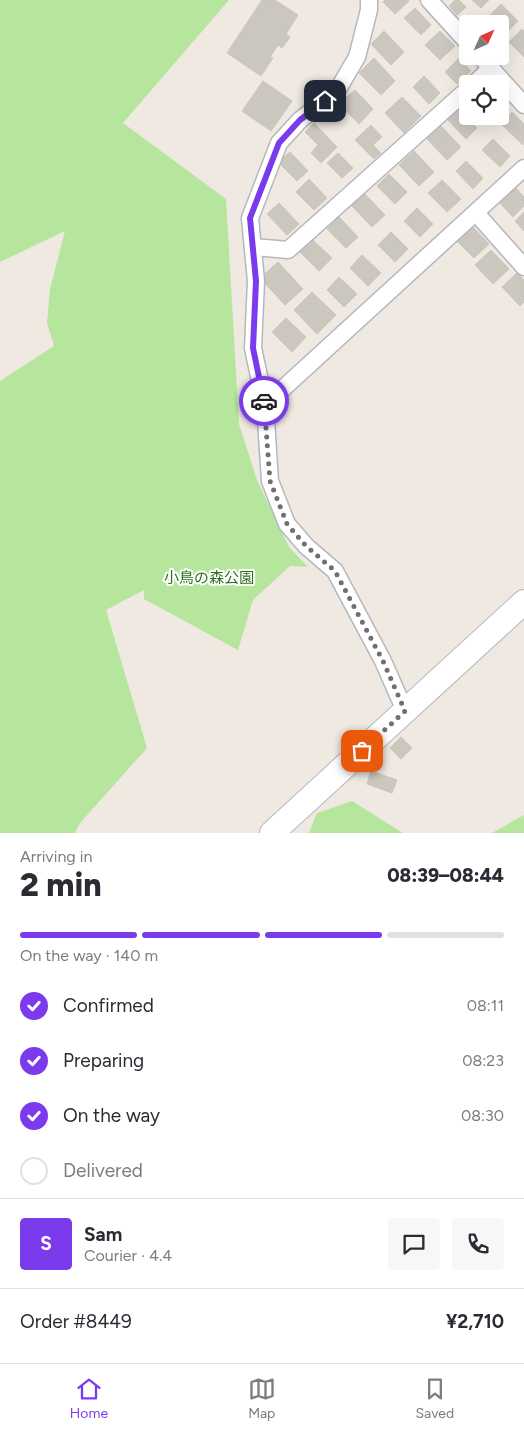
<!DOCTYPE html>
<html lang="en">
<head>
<meta charset="utf-8">
<style>
	body { margin:0; font-family:Figtree,"Noto Sans JP",sans-serif; background:#f7f7f7; color:#2b2b33; height:100vh; display:flex; flex-direction:column; font-size:19px; white-space:nowrap }
	* { box-sizing:border-box; margin:0 }
	p { font-size:16px; color:#7c7c81 }
	.icon { flex:none; width:28px; height:28px; fill:none; stroke:currentColor; stroke-width:2; stroke-linecap:round; stroke-linejoin:round }
	.map { position:relative; height:833px; overflow:hidden }
	.sheet { display:flex; flex-direction:column; background:#fff; flex:1 }
	.sheet>* { flex:none }
	.needle { width:32px; rotate:45deg }
	.controls { position:absolute; left:459px; top:15px; display:grid; gap:10px }
	.controls a { display:grid; place-items:center; width:50px; height:50px; border-radius:5px; background:#fff; box-shadow:0 5px 20px #0002; font-size:25px }
	.pin { position:absolute; display:grid; place-items:center; width:42px; height:42px; color:#fff; margin:-21px; border-radius:10px; box-shadow:0 2px 8px #0006 }
	.courier { position:absolute; display:grid; place-items:center; width:50px; height:50px; margin:-25px; border:4px solid #7c3aed; border-radius:50%; background:#fff; color:#222; box-shadow:0 1px 6px #0007 }
	.summary em { font-style:normal; font-weight:800 }
	.summary div { display:flex; flex-direction:column-reverse }
	.summary { display:flex; align-items:center; justify-content:space-between; height:85px; padding:0 20px }
	h1 { font-size:32px; font-weight:800; line-height:38px }
	.bar { display:grid; grid-template-columns:repeat(4,1fr); gap:8px 5px; align-content:center; height:60px; padding:0 20px }
	.bar i { height:6px; border-radius:4px; background:#e1e1e2 }
	.bar .current { background:#7c3aed }
	.bar p { grid-column:span 4 }
	.line { display:flex; align-items:center; gap:12px; padding:0 20px; border-top:1px solid #e1e1e2 }
	.line div { flex:1 }
	.round { display:grid; place-items:center; flex:none; width:52px; height:52px; border-radius:5px; background:#f7f7f7 }
	ol { padding:0 20px; list-style:none }
	li { display:flex; align-items:center; gap:15px; height:55px }
	li p { margin-inline-start:auto }
	li .icon { padding:5px; border-radius:50%; background:#7c3aed; color:#fff; stroke-width:4 }
	li:last-child { color:#7c7c81 }
	li i { width:28px; height:28px; border:2px solid #e1e1e2; border-radius:50% }
	.tabs { display:flex; justify-content:space-around; align-items:center; height:70px; border-top:1px solid #e1e1e2; background:#fff; font-size:14px; color:#7c7c81 }
	.tabs a { display:grid; justify-items:center; gap:2px }
	.tabs .current { color:#7c3aed }
	.map>svg:first-child { display:block }
	.green { fill:#b6e59e }
	.building { fill:#cbc7bf; stroke:#cbc5ba }
	.lines { fill:none; stroke-linecap:round; stroke-linejoin:round }
	.street-casing { stroke:#b4b7c1; stroke-width:19 }
	.secondary-casing { stroke:#b4b7c1; stroke-width:26 }
	.street { stroke:#fff; stroke-width:16 }
	.secondary { stroke:#fff; stroke-width:24 }
	.done { stroke:#726f6d; stroke-width:5; stroke-dasharray:0 9 }
	.route { stroke:#7c3aed; stroke-width:6 }
	.labels { text-anchor:middle; dominant-baseline:central; stroke-width:4; stroke-linejoin:round; paint-order:stroke }
	.park-label { font-size:15px; fill:#2c6e1b; stroke:#fff }
</style>
</head>
<body>
<div class="map">
<svg width="524" height="833" viewBox="0 0 524 833">
	<rect width="100%" height="100%" fill="#efe9e1"/>
	<g class="green">
		<path d="M0 0H229L123 123 226 199 239 424 257 480 289 547 308 567 290 566 253 600 238 650 144 599V590L106 610 147 748 80 823 75 833H0V381L54 346 47 323 50 289 65 231 0 262Z"/>
		<path d="M352 801 403 833H309L317 813Z"/>
		<path d="M524 815V833H492Z"/>
	</g>
	<g class="building">
		<path d="M262 0H275L298 15 286 34 290 37 282 48 278 45 270 57 273 58 261 76 227 53Z"/>
		<path d="M385 0H407L409 1 395 14 383 2Z"/>
		<path d="M455 0H459L466 7 457 15 449 6Z"/>
		<path d="M472 0H489L481 8Z"/>
		<path d="M501 4 518 21 503 36 500 33V24H491L486 19Z"/>
		<path d="M415 8 431 25 421 35 404 18Z"/>
		<path d="M522 29 524 31V57L509 42Z"/>
		<path d="M384 31 404 52 391 65 371 44Z"/>
		<path d="M440 31 455 46 440 60 425 45Z"/>
		<path d="M374 58 395 81 381 95 359 73Z"/>
		<path d="M459 58 471 71 457 84 445 72Z"/>
		<path d="M424 76 440 93 429 104 413 87Z"/>
		<path d="M263 81 292 101 271 131 242 111Z"/>
		<path d="M355 90 373 109 359 124 339 104Z"/>
		<path d="M402 97 421 116 404 133 385 113Z"/>
		<path d="M500 97 507 104 500 111Z"/>
		<path d="M459 109 477 128 466 139 448 120Z"/>
		<path d="M512 112 524 124 523 145 500 123Z"/>
		<path d="M314 123 337 147 321 163 311 153 318 145 305 132Z"/>
		<path d="M371 125 382 137 373 145 381 153 374 159 355 140Z"/>
		<path d="M441 126 461 147 447 160 427 139Z"/>
		<path d="M493 139 510 156 500 167 482 150Z"/>
		<path d="M414 151 434 172 419 186 399 165Z"/>
		<path d="M290 152 308 171 297 181 278 162Z"/>
		<path d="M338 153 353 168 342 178 327 163Z"/>
		<path d="M466 161 483 178 473 189 456 171Z"/>
		<path d="M389 174 407 192 395 204 377 186Z"/>
		<path d="M309 179 327 198 314 210 296 192Z"/>
		<path d="M442 180 461 199 447 212 428 193Z"/>
		<path d="M512 184 524 197V206L513 217 496 199Z"/>
		<path d="M362 191 385 215 372 227 349 203Z"/>
		<path d="M279 203 299 224 287 235 267 214Z"/>
		<path d="M417 208 433 224 420 237 404 221Z"/>
		<path d="M524 212V231L515 221Z"/>
		<path d="M339 217 358 237 346 248 327 229Z"/>
		<path d="M468 222 489 244 474 258 453 237Z"/>
		<path d="M391 232 408 249 395 262 378 245Z"/>
		<path d="M313 240 332 258 319 271 300 252Z"/>
		<path d="M491 250 509 269 493 284 475 265Z"/>
		<path d="M362 255 381 273 368 286 350 268Z"/>
		<path d="M278 262 303 289 285 305 260 278Z"/>
		<path d="M517 273 524 280V302L520 306 502 287Z"/>
		<path d="M339 277 357 294 344 307 327 290Z"/>
		<path d="M312 292 336 315 317 334 294 310Z"/>
		<path d="M286 318 306 337 292 352 272 332Z"/>
		<path d="M401 737 412 748 401 759 390 748Z"/>
		<path d="M371 771 397 780 392 793 367 784Z"/>
	</g>
	<g class="lines">
		<g class="street-casing">
			<g id="street">
				<path d="M369 0V10L357 57 337 91 300 120 279 143 250 218 256 281 253 348 265 405 270 481 287 524 306 546 335 571 383 661 405 711"/>
				<path d="M429 0 468 43"/>
				<path d="M480 56 524 105"/>
				<path d="M474 84 491 68"/>
				<path d="M476 213 524 267"/>
				<path d="M253 247 288 250 468 89"/>
				<path d="M265 405 524 168"/>
			</g>
		</g>
		<g class="secondary-casing">
			<path id="secondary" d="M272 833 524 602"/>
		</g>
		<use href="#street" class="street"/>
		<use href="#secondary" class="secondary"/>
	</g>
	<g class="lines">
		<path class="done" d="M264 401 270 481 287 524 306 546 335 571 383 661 405 711 362 751"/>
		<path class="route" d="M264 401 253 348 256 281 250 218 279 143 300 120 325 101"/>
	</g>
	<g class="labels">
		<g class="park-label">
			<text x="209" y="578">小鳥の森公園</text>
		</g>
	</g>
</svg>
<div class="controls">
<a><svg class="needle" viewBox="-14 -14 28 28"><path d="M0-13l5 13h-10z" fill="#e53935"/><path d="M0 13l5-13h-10z" fill="#7c7c81"/></svg></a>
<a><svg class="icon" aria-label="locate" viewBox="0 0 24 24"><circle cx="12" cy="12" r="6"/><path d="M12 2v4M12 18v4M2 12h4M18 12h4"/></svg></a>
</div>
<div class="pin" style="left:362px;top:751px;background:#ea580c"><svg class="icon" aria-label="bag" viewBox="0 0 24 24"><path d="M5 8h14l-1 12H6zM9 8a3 3 0 0 1 6 0"/></svg></div>
<div class="pin" style="left:325px;top:101px;background:#1f2937"><svg class="icon" aria-label="home" viewBox="0 0 24 24"><path d="M3 11l9-7 9 7M6 9v11h12V9"/></svg></div>
<div class="courier" style="left:264px;top:401px"><svg class="icon" aria-label="car" viewBox="0 0 24 24"><path d="M5 17H2v-5l4-1 3-4h7l3 4 3 1v5h-3M9 17h6M6 11h13"/><circle cx="7" cy="17" r="2"/><circle cx="17" cy="17" r="2"/></svg></div>
</div>
<section class="sheet">
<div class="summary"><div><h1>2 min</h1><p>Arriving in</p></div><em>08:39–08:44</em></div>
<div class="bar"><i class="current"></i><i class="current"></i><i class="current"></i><i></i><p>On the way · 140 m</p></div>
<ol>
<li><svg class="icon" aria-label="check" viewBox="0 0 24 24"><path d="M5 12l5 5 9-10"/></svg>Confirmed<p>08:11</p></li>
<li><svg class="icon" aria-label="check" viewBox="0 0 24 24"><path d="M5 12l5 5 9-10"/></svg>Preparing<p>08:23</p></li>
<li><svg class="icon" aria-label="check" viewBox="0 0 24 24"><path d="M5 12l5 5 9-10"/></svg>On the way<p>08:30</p></li>
<li><i></i>Delivered</li>
</ol>
<div class="line" style="height:90px"><b class="round" style="background:#7c3aed;color:#fff">S</b><div><b>Sam</b><p>Courier · 4.4</p></div><a class="round"><svg class="icon" aria-label="chat" viewBox="0 0 24 24"><path d="M4 5h16v11H9l-5 4z"/></svg></a><a class="round"><svg class="icon" aria-label="phone" viewBox="0 0 24 24"><path d="M5 4h4l2 5-3 2q2 4 5 5l2-3 5 2v4C11 20 4 13 5 4z"/></svg></a></div>
<div class="line" style="height:65px"><div>Order #8449</div><b>¥2,710</b></div>
</section>
<nav class="tabs">
<a class="current"><svg class="icon" aria-label="home" viewBox="0 0 24 24"><path d="M3 11l9-7 9 7M6 9v11h12V9"/></svg>Home</a>
<a><svg class="icon" aria-label="map" viewBox="0 0 24 24"><path d="M3 6l6-2 6 2 6-2v14l-6 2-6-2-6 2zM9 4v14M15 6v14"/></svg>Map</a>
<a><svg class="icon" aria-label="saved" viewBox="0 0 24 24"><path d="M7 4h10v16l-5-4-5 4z"/></svg>Saved</a>
</nav>
</body>
</html>
